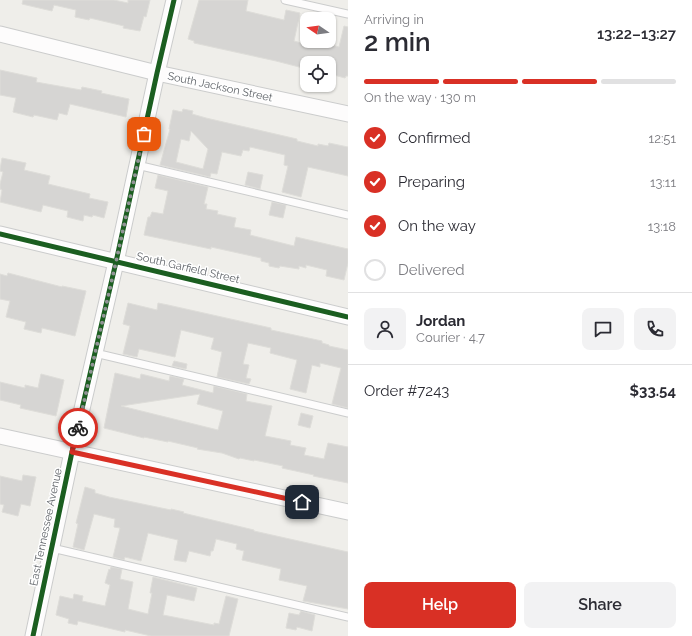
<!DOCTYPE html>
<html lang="en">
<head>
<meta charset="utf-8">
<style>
	body { margin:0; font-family:Raleway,sans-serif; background:#f2f2f3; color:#2b2b33; height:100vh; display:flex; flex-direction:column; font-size:15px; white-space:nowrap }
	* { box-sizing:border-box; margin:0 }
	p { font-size:13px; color:#7c7c81 }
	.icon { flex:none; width:22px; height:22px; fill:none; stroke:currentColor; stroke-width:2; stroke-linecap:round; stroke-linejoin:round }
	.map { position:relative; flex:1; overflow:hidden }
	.details { display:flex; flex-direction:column; background:#fff; width:344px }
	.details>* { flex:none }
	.needle { width:26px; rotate:283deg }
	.controls { position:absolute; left:300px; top:12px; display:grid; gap:8px }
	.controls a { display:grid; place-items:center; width:36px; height:36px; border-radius:8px; background:#fff; box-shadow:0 1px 3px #0004; font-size:20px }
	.pin { position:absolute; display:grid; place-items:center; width:34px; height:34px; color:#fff; margin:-17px; border-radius:8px; box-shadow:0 2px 6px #0006 }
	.courier { position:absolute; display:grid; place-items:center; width:40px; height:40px; margin:-20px; border:3px solid #d93025; border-radius:50%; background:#fff; color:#222; box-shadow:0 1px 5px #0007 }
	.headline em { font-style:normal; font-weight:600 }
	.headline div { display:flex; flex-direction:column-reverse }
	.headline { display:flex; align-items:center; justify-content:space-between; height:68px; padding:0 16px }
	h1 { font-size:26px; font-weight:600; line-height:30px }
	.bar { display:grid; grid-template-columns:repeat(4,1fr); gap:6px 4px; align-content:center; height:48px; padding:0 16px }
	.bar i { height:5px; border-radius:3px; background:#e1e1e2 }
	.bar .on { background:#d93025 }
	.bar p { grid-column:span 4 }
	.line { display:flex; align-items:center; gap:10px; padding:0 16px; border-top:1px solid #e1e1e2 }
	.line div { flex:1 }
	.round { display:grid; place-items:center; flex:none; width:42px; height:42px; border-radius:8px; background:#f2f2f3 }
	ol { padding:0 16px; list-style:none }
	li { display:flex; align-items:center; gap:12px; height:44px }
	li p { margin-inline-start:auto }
	li .icon { padding:4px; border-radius:50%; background:#d93025; color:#fff; stroke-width:4 }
	li:last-child { color:#7c7c81 }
	li i { width:22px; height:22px; border:2px solid #e1e1e2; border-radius:50% }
	.button { display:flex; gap:8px; margin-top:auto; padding:8px 16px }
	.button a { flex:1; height:46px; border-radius:8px; background:#d93025; color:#fff; font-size:16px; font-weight:600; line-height:46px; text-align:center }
	.button a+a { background:#f2f2f3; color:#2b2b33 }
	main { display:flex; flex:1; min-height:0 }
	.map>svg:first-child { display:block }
	.building { fill:#d6d5d3; stroke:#deddd9; fill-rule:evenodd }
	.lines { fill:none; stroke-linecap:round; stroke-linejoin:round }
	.lane-casing { stroke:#cbcccc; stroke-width:9 }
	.street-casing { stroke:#cbcccc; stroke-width:17 }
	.lane { stroke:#fdfcfc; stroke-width:7 }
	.street { stroke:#fdfcfc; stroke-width:15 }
	.cycleway-casing { stroke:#fff; stroke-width:8 }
	.cycleway { stroke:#1b5e20; stroke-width:5 }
	.done { stroke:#919496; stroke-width:4; stroke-dasharray:0 7.2 }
	.route { stroke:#d93025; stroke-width:5 }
	.labels { text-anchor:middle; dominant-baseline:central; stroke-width:3; stroke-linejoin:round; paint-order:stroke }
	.street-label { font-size:11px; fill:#5f6368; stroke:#fff }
</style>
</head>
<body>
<main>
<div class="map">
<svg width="348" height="636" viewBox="0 0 348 636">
	<rect width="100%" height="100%" fill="#efeeea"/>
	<g class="building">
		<path d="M23 0H114L128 3V0H150L146 17 144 16 140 31 123 28 124 26 90 18 89 20 75 17 76 10 54 5 52 11 22 4Z"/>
		<path d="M199 0H248L246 11 284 20 286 10 300 13 294 41 315 47 317 41 339 47 344 26 348 27V76H346L345 78 334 75 335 74 329 72V63H307V69L276 61 194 43V41L188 39Z"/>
		<path d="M0 70 37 78 36 82 81 90 82 87 102 91 101 93 129 99 126 117 70 104 67 115 59 113 57 120 34 115 33 117 13 112 16 98 0 95Z"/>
		<path d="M183 109 193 111 192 114 206 118 297 139V141L318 146V144L328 146 329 143 348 147V176L308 167 301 197 282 192 288 166 284 165 285 155 250 147 249 151 243 150 241 156 222 152 217 174 211 173 210 177 160 165 170 129H169L173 110 182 112ZM191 131 208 149 203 169 176 162 181 139 189 141Z"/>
		<path d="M2 158 26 163 24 170 50 176 48 184 90 194 89 198 108 202 104 218 93 215 92 217 84 215 83 221 67 217 68 211 43 205 41 212 0 202 2 190 0 189V184L3 172 0 171V169Z"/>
		<path d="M248 172 263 175 260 189 245 185Z"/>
		<path d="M158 175 208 187 204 204H207L206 209 218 211 217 214 236 218 234 227 251 230 250 235 294 246 296 237 348 249V263L344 280 326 276 327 270 306 265V268L299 266V269L280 266 279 268 269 266V263L261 261V258L211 247V249L144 235 148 217H150L152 212 163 214 168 191 155 188Z"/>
		<path d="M272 202 286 205 283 218 269 215Z"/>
		<path d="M8 273 62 287V286L86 291 75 336 42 328 41 333 24 329 26 322 6 317 10 301 0 299V274L7 276Z"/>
		<path d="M128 303 157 310 158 303 168 305 271 328V330L322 341V343L329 345V346L348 350V408L332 404 341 368 320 363V367L312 365 306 393 290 389 297 360 270 353 271 348 248 343 243 364 249 365 246 378 251 379 249 384 217 377 222 352 211 349 214 338 181 330 175 357 139 349 137 357 123 354 130 326 123 324Z"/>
		<path d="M174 361 187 364 186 369 172 366Z"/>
		<path d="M115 373 140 379 141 374 169 381 170 376 184 379 182 385 213 393 214 386 247 394 246 401 272 406 265 436 291 441 290 445 306 448 304 455 324 459 328 443 348 447V483L313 476 314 475 282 468 283 466 254 460V461L240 458 239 459 222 453 197 449 198 448 168 441V442L144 437V438L104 428ZM200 394 197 404 223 411 218 430 121 406Z"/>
		<path d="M41 374 64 380 56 416 20 408 21 405 0 400V382L25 388V385L38 388Z"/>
		<path d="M301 413 313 416 310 428 298 425Z"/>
		<path d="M23 475 36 477 30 506 21 504 18 516 2 512 4 505 0 504V476L22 481Z"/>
		<path d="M85 487 95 490V493L109 497 171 510V509L184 512 183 513 254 530V531L348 552V609L303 601 307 586 279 580 281 569 242 560 244 551 236 549 237 544 216 539 213 551H211L210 556 189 551 186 562 174 560 178 540 148 533 141 561 125 557 124 560 113 557 120 528 114 527 115 519 94 514 84 550 73 547 78 524 76 523Z"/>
		<path d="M111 567 122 569 120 579 133 582 128 609 148 614 152 593H150L153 577 197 588 194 601 167 595 163 615 214 625V623L219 624 226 596 238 599 229 636H151L125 630V632L78 621 77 625 68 623 69 619 56 615 60 596 73 599 74 594 83 596 82 601 105 606 110 585 105 583 109 569 110 570Z"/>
		<path d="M301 611 315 615 312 631 297 627 296 630 286 628 289 613 299 615Z"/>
	</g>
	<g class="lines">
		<g class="lane-casing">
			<g id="lane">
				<path d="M285 0 348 14"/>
				<path d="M137 165 348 215"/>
				<path d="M95 353 348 413"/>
				<path d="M52 548 348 617"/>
			</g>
		</g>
		<g class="street-casing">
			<g id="street">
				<path d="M0 34 157 73 348 114"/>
				<path d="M0 234 348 317"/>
				<path d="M0 436 348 512"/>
				<path d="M33 636 72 452 116 262 157 73 174 0"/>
			</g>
		</g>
		<use href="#lane" class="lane"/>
		<use href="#street" class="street"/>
		<g class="cycleway-casing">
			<g id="cycleway">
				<path d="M0 234 348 317"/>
				<path d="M33 636 72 452 116 262 157 73 174 0"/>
			</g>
		</g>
		<use href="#cycleway" class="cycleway"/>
	</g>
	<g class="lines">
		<path class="done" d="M78 428 116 262 144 134"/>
		<path class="route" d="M78 428 72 452 302 502"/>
	</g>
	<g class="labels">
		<g class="street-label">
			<text transform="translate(220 87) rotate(12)">South Jackson Street</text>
			<text transform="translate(188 268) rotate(13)">South Garfield Street</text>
			<text transform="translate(46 527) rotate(-78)">East Tennessee Avenue</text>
		</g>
	</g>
</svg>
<div class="controls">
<a><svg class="needle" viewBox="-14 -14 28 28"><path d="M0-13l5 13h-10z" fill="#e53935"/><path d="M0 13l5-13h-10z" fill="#7c7c81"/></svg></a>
<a><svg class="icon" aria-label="locate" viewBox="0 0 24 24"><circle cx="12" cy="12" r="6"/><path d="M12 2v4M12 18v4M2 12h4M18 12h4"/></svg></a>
</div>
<div class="pin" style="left:144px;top:134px;background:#ea580c"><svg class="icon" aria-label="bag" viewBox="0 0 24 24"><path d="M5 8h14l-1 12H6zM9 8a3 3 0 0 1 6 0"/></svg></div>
<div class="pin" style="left:302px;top:502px;background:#1f2937"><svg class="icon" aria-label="home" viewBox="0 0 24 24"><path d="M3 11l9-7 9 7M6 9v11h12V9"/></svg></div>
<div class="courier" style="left:78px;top:428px"><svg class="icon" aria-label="bike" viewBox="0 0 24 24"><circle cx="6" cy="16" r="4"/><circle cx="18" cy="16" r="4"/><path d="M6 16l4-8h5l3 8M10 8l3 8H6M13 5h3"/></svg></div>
</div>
<section class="details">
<div class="headline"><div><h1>2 min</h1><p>Arriving in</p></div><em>13:22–13:27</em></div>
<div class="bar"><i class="on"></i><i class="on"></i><i class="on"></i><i></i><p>On the way · 130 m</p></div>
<ol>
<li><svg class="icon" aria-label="check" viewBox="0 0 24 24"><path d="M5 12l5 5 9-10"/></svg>Confirmed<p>12:51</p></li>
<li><svg class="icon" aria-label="check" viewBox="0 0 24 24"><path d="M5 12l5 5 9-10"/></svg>Preparing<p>13:11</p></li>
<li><svg class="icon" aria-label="check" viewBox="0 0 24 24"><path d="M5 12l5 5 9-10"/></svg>On the way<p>13:18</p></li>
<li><i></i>Delivered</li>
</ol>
<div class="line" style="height:72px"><a class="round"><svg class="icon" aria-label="person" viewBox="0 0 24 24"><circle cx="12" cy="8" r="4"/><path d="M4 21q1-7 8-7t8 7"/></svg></a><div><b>Jordan</b><p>Courier · 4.7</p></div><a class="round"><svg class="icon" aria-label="chat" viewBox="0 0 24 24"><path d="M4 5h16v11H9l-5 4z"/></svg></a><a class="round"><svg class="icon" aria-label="phone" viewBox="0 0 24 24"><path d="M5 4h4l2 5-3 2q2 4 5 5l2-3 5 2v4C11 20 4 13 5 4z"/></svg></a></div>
<div class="line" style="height:52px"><div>Order #7243</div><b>$33.54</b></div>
<div class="button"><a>Help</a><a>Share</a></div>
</section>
</main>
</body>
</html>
